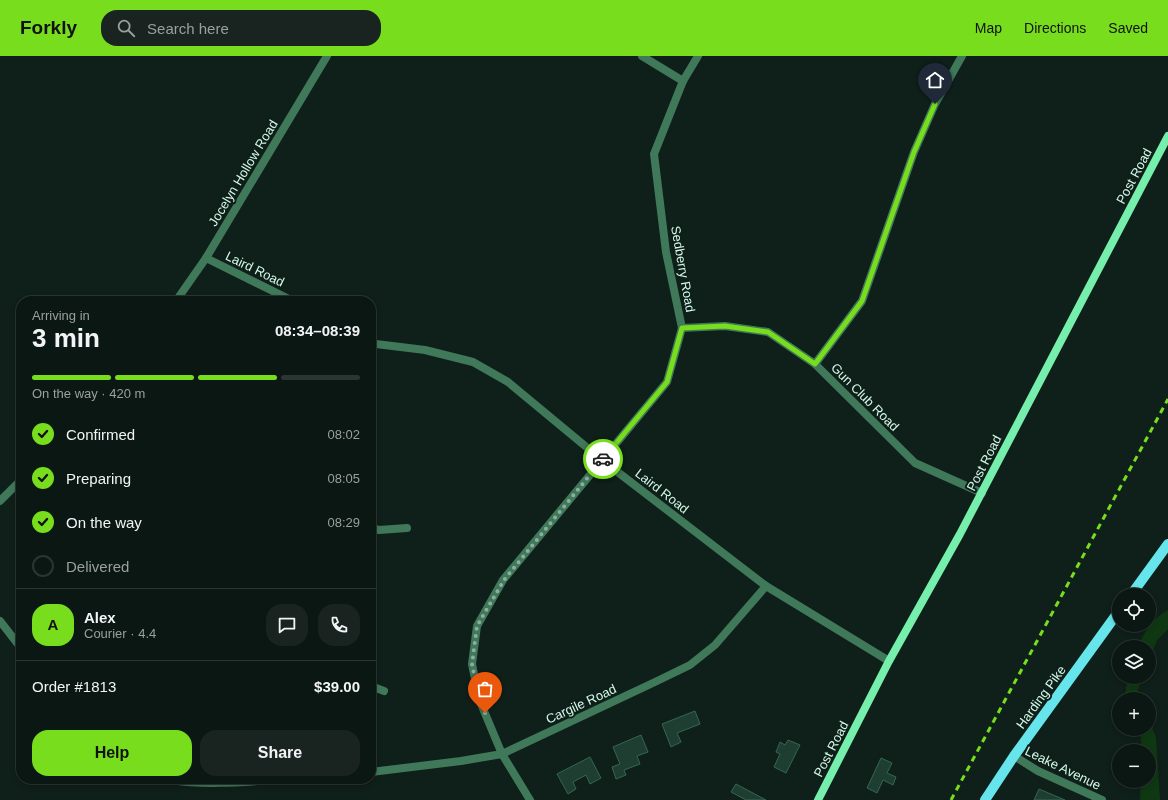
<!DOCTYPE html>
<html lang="en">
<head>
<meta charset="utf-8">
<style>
	body { margin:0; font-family:Arial,sans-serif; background:#192421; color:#f1f3f6; height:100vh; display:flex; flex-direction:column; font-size:15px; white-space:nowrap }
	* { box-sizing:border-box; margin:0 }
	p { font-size:13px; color:#9a9fa0 }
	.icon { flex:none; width:22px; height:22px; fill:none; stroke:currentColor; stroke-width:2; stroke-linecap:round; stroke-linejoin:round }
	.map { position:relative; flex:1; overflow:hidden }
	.side { position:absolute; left:16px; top:240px; width:360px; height:488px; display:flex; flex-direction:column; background:#0b1713; border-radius:16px; box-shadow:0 2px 6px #0003,0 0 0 1px #2b3633 }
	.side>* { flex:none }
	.buttons { position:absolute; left:1112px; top:532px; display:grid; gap:8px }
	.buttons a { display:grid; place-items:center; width:44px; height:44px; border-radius:50%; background:#0b1713; box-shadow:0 2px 6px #0003,0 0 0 1px #2b3633; font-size:20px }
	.pin { position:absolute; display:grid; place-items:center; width:34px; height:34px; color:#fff; margin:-41px -17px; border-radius:50% 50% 50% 0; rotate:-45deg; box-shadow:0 0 4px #0007 }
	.pin .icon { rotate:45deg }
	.courier { position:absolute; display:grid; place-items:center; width:40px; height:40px; margin:-20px; border:3px solid #77dd1c; border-radius:50%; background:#fff; color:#222; box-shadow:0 1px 5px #0007 }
	.summary em { font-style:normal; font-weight:700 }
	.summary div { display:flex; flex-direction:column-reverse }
	.summary { display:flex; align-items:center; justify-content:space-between; height:68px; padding:0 16px }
	h1 { font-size:26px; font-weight:700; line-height:30px }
	.bar { display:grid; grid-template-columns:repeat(4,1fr); gap:6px 4px; align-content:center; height:48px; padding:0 16px }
	.bar i { height:5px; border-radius:3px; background:#2b3633 }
	.bar .active { background:#77dd1c }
	.bar p { grid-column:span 4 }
	.line { display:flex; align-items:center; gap:10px; padding:0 16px; border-top:1px solid #2b3633 }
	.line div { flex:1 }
	.round { display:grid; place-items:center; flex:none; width:42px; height:42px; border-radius:16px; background:#192421 }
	ol { padding:0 16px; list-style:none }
	li { display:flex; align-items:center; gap:12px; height:44px }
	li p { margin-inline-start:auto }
	li .icon { padding:4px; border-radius:50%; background:#77dd1c; color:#111; stroke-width:4 }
	li:last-child { color:#9a9fa0 }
	li i { width:22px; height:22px; border:2px solid #2b3633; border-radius:50% }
	.button { display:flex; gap:8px; margin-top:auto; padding:8px 16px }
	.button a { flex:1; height:46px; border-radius:16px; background:#77dd1c; color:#111; font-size:16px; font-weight:700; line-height:46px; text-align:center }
	.button a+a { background:#192421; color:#f1f3f6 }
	header { display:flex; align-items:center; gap:24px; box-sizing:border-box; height:56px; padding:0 20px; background:#77dd1c; color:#111 }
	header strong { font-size:19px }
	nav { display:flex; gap:22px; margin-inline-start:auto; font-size:14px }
	.search { width:280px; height:36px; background:#192421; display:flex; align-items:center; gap:10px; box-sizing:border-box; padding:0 14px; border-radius:16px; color:#9a9fa0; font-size:15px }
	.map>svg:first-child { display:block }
	.water { fill:#0f3812 }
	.building { fill:#1e3e32; stroke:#336753 }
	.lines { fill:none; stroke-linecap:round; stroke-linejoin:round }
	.street { stroke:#40785a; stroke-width:8 }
	.secondary { stroke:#76eeac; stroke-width:8 }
	.primary { stroke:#67e5ec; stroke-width:10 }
	.rail { stroke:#77dd1c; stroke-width:3; stroke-dasharray:6 5; stroke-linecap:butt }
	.done { stroke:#8eada0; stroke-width:4; stroke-dasharray:0 7.2 }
	.route { stroke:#77dd1c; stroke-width:5 }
	.labels { text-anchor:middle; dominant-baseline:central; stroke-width:4; stroke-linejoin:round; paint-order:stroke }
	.street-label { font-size:13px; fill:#d3f9e8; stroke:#0f1f19 }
</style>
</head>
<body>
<header>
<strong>Forkly</strong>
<div class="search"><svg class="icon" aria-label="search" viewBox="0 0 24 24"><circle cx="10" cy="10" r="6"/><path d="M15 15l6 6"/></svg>Search here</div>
<nav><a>Map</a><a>Directions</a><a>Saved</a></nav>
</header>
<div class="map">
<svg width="1168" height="744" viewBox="0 0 1168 744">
	<rect width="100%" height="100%" fill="#0f1f19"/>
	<g class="water">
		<path d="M1168 554V573L1157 584 1149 605V591H1138C1144 576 1153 562 1168 554Z"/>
		<path d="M1128 621H1142L1138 635 1139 643H1124Z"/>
		<path d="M1149 665 1156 681 1160 744H1140L1141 725H1149V695H1142L1140 673H1149Z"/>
	</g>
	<g class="building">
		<path d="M695 655 700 668 677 677 681 686 671 691 662 668Z"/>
		<path d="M641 679 648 696 637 700 640 708 624 714 626 719 616 723 612 711 620 708 613 691Z"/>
		<path d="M788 684 800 689 786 717 774 711 780 698 776 696 780 686 785 689Z"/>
		<path d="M590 701 601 722 590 728 586 719 573 726 576 733 568 738 557 718Z"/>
		<path d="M881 702 892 707 887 717 896 721 893 729 883 724 877 737 867 732Z"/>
		<path d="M736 728 766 744H746L731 736Z"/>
		<path d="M1039 733 1065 744H1034Z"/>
	</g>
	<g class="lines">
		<g class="street">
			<path d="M642 0 683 25"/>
			<path d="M206 202 293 245"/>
			<path d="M176 245 206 202 327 0"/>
			<path d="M682 272 725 270 768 276 815 308 915 407 982 437"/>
			<path d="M371 285 376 288 425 294 473 306 508 326 602 404 766 530 889 605"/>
			<path d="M815 308 862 245 914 96 935 48 962 0"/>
			<path d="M0 445 21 424"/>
			<path d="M371 472 379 474 407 472"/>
			<path d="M0 565 21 592"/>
			<path d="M371 630 384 635"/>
			<path d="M1014 700 1038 715 1102 744"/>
			<path d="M371 716 461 705 502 698 655 626 690 609 715 589 766 530"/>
			<path d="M164 723C204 730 245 726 285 723"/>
			<path d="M530 744 502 698 479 643 472 608 477 570 503 524 667 326 682 272 666 196 654 98 683 25 698 0"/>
		</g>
		<path class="secondary" d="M818 744 889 605 960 478 1168 80"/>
		<g class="primary">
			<path d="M1131 539 1168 488"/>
			<path d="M985 744 1014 700 1119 555"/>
		</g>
		<path class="rail" d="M951 744 1168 343"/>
	</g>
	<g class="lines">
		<path class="done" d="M485 657 479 643 472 608 477 570 504 524 603 403"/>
		<path class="route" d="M603 403 667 326 682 272 725 270 768 276 815 308 862 245 914 96 935 48"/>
	</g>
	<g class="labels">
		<g class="street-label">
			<text transform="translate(243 117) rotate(-59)">Jocelyn Hollow Road</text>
			<text transform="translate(1134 120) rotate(-62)">Post Road</text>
			<text transform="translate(255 213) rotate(26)">Laird Road</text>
			<text transform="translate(683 213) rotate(80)">Sedberry Road</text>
			<text transform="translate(865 341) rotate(45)">Gun Club Road</text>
			<text transform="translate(984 407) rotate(-63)">Post Road</text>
			<text transform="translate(662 435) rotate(38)">Laird Road</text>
			<text transform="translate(1041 641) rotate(-54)">Harding Pike</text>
			<text transform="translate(581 648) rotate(-25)">Cargile Road</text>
			<text transform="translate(831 693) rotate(-63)">Post Road</text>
			<text transform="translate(1063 712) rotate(26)">Leake Avenue</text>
		</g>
	</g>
</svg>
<div class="buttons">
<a><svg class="icon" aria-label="locate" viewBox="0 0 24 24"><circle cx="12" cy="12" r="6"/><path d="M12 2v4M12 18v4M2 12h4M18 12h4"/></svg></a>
<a><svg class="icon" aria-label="layers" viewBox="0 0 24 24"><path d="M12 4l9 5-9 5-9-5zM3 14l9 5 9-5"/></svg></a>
<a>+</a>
<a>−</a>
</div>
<div class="pin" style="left:485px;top:657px;background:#ea580c"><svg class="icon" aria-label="bag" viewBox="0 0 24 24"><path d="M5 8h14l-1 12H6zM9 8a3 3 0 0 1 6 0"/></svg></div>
<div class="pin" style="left:935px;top:48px;background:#1f2937"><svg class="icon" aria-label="home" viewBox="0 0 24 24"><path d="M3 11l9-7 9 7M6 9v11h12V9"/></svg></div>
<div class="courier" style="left:603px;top:403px"><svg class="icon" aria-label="car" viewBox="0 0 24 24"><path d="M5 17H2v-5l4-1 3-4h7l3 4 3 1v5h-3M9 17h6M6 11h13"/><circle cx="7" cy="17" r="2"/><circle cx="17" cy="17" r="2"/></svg></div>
<section class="side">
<div class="summary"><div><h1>3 min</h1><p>Arriving in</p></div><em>08:34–08:39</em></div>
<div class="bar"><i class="active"></i><i class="active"></i><i class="active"></i><i></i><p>On the way · 420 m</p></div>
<ol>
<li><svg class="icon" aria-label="check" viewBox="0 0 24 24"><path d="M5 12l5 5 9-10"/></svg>Confirmed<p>08:02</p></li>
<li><svg class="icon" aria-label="check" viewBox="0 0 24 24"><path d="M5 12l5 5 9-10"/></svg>Preparing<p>08:05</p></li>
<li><svg class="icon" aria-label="check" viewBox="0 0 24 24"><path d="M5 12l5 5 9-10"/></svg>On the way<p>08:29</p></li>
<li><i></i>Delivered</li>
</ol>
<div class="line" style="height:72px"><b class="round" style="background:#77dd1c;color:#111">A</b><div><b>Alex</b><p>Courier · 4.4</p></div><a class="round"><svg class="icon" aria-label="chat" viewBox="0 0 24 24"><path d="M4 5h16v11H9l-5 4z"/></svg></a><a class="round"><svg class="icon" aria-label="phone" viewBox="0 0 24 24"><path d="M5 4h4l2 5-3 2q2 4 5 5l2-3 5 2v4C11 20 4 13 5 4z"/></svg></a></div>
<div class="line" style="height:52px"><div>Order #1813</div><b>$39.00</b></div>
<div class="button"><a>Help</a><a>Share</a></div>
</section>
</div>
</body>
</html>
